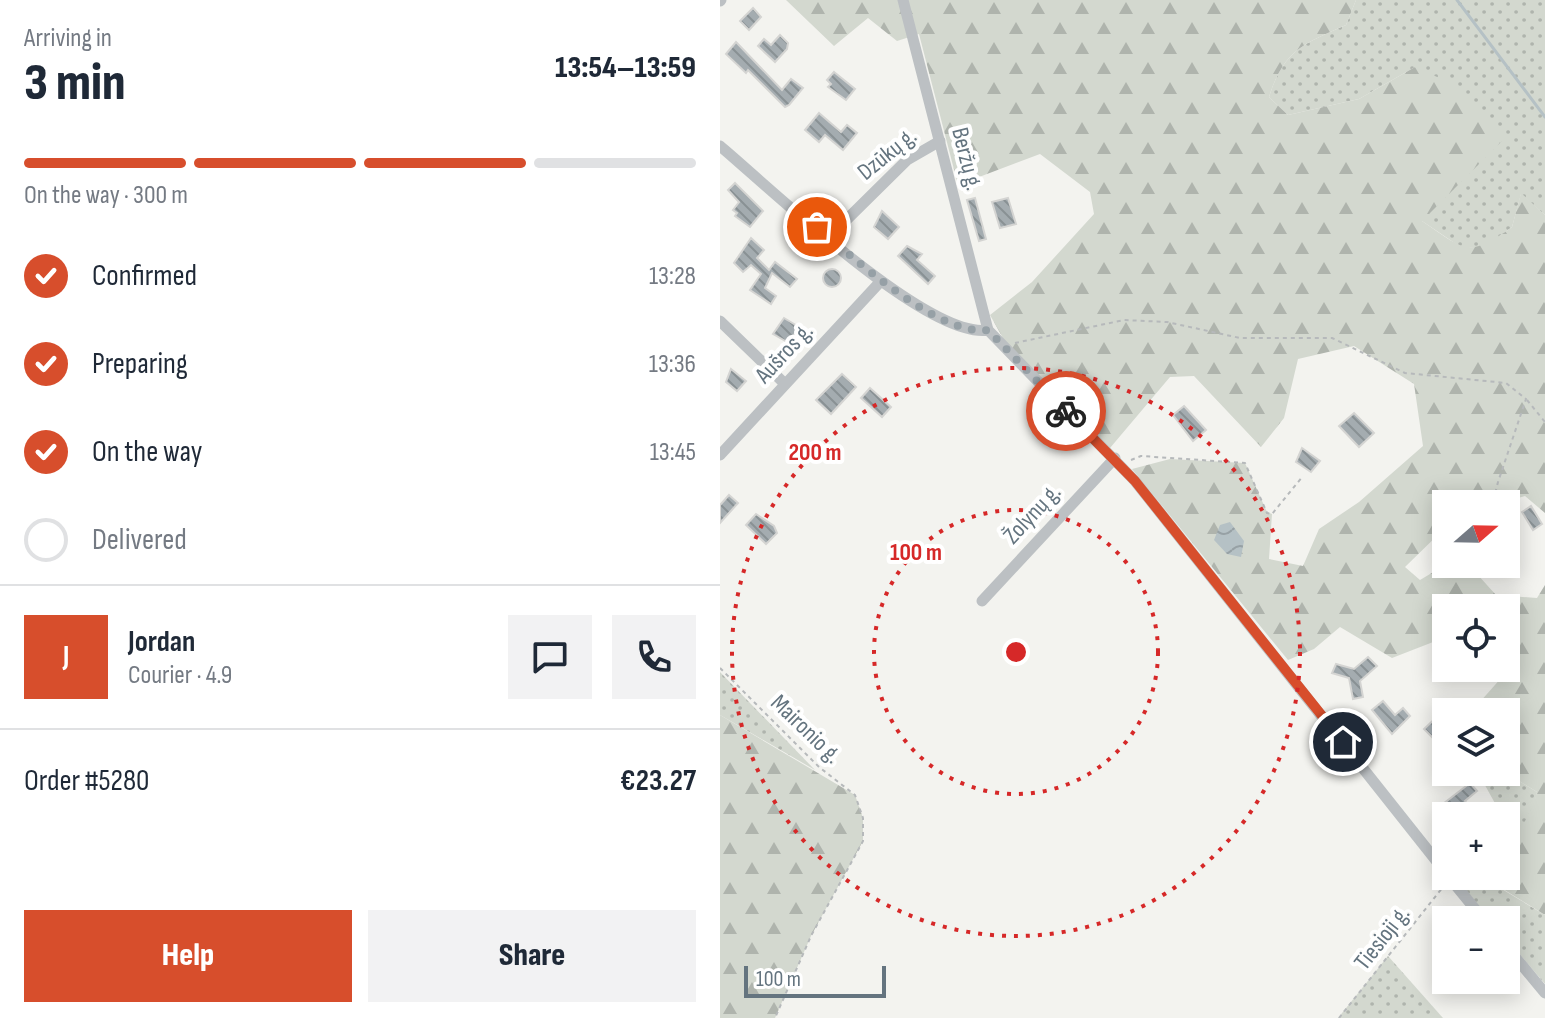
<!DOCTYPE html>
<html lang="en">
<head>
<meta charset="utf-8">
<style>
	body { margin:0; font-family:"Sofia Sans Condensed",sans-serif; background:#f2f2f3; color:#1f2937; height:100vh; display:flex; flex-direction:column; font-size:30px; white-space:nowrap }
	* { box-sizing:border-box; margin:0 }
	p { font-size:26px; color:#747a83 }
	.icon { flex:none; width:44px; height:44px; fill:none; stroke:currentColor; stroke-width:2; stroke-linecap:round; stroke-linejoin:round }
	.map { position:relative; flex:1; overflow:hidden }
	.side { display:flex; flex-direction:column; background:#fff; width:720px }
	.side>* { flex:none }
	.needle { width:52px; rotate:70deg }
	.tools { position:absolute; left:712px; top:490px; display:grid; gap:16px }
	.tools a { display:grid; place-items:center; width:88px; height:88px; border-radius:0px; background:#fff; box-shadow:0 4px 20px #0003; font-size:40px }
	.scale { position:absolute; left:24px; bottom:20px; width:142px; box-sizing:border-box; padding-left:8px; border:4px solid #64747f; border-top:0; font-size:22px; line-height:28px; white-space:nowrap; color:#64747f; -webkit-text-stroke:6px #fff; paint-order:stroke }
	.pin { position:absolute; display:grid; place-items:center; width:68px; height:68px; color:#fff; margin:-34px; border:4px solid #fff; border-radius:50%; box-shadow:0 2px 8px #0007 }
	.courier { position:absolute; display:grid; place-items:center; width:80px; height:80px; margin:-40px; border:6px solid #d74e2c; border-radius:50%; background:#fff; color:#222; box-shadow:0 2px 10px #0007 }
	.overview em { font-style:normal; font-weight:800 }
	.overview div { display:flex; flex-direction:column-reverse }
	.overview { display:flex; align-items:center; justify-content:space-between; height:136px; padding:0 24px }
	h1 { font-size:52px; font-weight:800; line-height:60px }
	.bar { display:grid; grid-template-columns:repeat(4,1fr); gap:12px 8px; align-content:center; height:96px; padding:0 24px }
	.bar i { height:10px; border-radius:6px; background:#e0e1e3 }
	.bar .on { background:#d74e2c }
	.bar p { grid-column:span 4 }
	.line { display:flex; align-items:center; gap:20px; padding:0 24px; border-top:2px solid #e0e1e3 }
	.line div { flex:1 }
	.round { display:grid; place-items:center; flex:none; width:84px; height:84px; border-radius:0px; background:#f2f2f3 }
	ol { padding:0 24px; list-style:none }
	li { display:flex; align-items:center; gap:24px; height:88px }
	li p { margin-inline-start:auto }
	li .icon { padding:8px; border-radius:50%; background:#d74e2c; color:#fff; stroke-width:4 }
	li:last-child { color:#747a83 }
	li i { width:44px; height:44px; border:4px solid #e0e1e3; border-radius:50% }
	.cta { display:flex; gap:16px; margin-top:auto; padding:16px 24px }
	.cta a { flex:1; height:92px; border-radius:0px; background:#d74e2c; color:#fff; font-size:32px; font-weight:800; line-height:92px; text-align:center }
	.cta a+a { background:#f2f2f3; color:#1f2937 }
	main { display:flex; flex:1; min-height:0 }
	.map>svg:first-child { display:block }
	.grass { fill:url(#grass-dots) }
	.forest { fill:url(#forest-firs) }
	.water { fill:url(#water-waves) }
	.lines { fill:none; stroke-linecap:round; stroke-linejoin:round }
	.stream { stroke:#b5c1c5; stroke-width:3 }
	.building { fill:url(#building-back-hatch); stroke:#d4d4d2; stroke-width:2 }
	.path { stroke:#b6b9bb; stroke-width:2; stroke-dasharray:4 4; stroke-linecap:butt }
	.street { stroke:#bcc0c3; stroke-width:11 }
	.done { stroke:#96a0a6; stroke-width:8; stroke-dasharray:0 14.4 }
	.route { stroke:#d74e2c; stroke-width:10 }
	.ring { fill:none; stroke:#d62828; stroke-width:4; stroke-dasharray:4 8 }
	.labels { text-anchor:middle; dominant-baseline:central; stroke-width:8; stroke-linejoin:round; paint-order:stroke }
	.street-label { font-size:24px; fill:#64747f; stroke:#fff }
	.centre { fill:#d62828; stroke:#fff; stroke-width:4 }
	.ring-label { font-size:24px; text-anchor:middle; font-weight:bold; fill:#d62828; stroke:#fff; stroke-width:8; stroke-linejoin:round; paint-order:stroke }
</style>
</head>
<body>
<main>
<section class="side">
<div class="overview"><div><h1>3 min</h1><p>Arriving in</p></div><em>13:54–13:59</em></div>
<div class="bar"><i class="on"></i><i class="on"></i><i class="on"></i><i></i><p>On the way · 300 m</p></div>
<ol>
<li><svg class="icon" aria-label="check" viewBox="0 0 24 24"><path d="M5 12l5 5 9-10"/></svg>Confirmed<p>13:28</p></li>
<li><svg class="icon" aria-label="check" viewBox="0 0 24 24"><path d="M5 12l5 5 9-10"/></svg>Preparing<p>13:36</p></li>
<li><svg class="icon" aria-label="check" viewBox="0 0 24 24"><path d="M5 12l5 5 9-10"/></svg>On the way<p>13:45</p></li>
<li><i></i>Delivered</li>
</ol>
<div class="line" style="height:144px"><b class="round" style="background:#d74e2c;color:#fff">J</b><div><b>Jordan</b><p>Courier · 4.9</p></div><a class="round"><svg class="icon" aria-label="chat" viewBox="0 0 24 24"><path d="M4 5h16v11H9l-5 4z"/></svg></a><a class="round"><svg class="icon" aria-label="phone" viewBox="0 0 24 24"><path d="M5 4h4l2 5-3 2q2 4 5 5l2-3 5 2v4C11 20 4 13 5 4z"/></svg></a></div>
<div class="line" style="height:104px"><div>Order #5280</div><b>€23.27</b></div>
<div class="cta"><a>Help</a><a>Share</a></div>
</section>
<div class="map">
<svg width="825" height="1018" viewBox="0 0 825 1018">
	<defs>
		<pattern id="grass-dots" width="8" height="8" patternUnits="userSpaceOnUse" patternTransform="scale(2)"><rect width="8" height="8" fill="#d3d8cf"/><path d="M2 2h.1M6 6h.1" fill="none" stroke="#afb4ad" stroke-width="1.8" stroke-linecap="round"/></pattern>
		<pattern id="forest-firs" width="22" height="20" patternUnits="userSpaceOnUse" patternTransform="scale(2)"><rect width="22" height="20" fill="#d3d8cf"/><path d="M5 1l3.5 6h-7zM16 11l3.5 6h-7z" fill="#afb4ad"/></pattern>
		<pattern id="water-waves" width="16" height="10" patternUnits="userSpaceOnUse" patternTransform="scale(2)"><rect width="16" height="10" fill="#b5c1c5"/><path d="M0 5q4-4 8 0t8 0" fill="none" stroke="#97a1a5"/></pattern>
		<pattern id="building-back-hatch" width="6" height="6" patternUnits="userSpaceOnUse" patternTransform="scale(2)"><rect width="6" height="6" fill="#a4acb0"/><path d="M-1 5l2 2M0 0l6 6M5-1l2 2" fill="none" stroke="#899194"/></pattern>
	</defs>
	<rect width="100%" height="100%" fill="#f3f3ef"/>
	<g class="grass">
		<path d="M636 0H825V215L801 194 792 227 765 247 742 248 702 221 695 67 639 99 568 115 549 97C564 50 583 44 626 25Z"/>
		<path d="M0 672 95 770 0 715Z"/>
		<path d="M786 773 817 792 813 811 786 855V816H782L761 778Z"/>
		<path d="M734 876H777L775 885 825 915V984L786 938V920H771Z"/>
		<path d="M668 956 723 1018H618Z"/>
	</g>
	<g class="forest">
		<path d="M66 0H636L626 25C583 44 564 50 549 97L568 115 639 99 695 67 726 81 784 139 702 221C745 250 748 259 792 227L801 193 825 215V513L805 496 778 504H726V527L685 567 700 580 720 568 748 564 776 595 817 598 825 585V915L775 884 777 876H786C786 842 809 824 817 792L786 773 761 778 752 772H786V712H751L790 668 786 662V608H726V637L672 658 620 627 594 649 568 660 412 469 450 459 525 463 547 512 552 514 549 559 583 566 599 529 639 502 703 446 694 384 634 346 578 359 564 418 541 447 474 376 450 377 390 448 284 340 270 315 312 282 374 214 370 192 320 154 238 185 199 34 177 41 148 18 114 46Z"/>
		<path d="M0 715 135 795 143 818V841L91 936 55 1018H0Z"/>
	</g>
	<path class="water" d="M510 522 524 541 521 557 507 554 494 540 500 525Z"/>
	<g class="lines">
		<path class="stream" d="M737 0 825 117"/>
	</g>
	<g class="building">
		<path d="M33 8 41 17 29 30 20 21Z"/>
		<path d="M60 35 68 43 67 49 55 62 38 46 44 39 51 45Z"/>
		<path d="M16 42 62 90 71 79 83 88 69 105 65 107 28 70 26 73 6 54Z"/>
		<path d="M114 72 135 89 126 100 108 87 111 84 107 80Z"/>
		<path d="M99 113 121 132 127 125 137 133 123 150 105 135 99 142 85 130Z"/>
		<path d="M15 183 43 211 30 227 15 216 17 213 13 210 19 202 8 190Z"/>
		<path d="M255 198 266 239 259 241 247 200Z"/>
		<path d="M288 198 296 224 280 228 272 202Z"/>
		<path d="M162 211 179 227 168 239 154 227Z"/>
		<path d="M31 238 44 250 37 258 49 270 55 262 77 279 70 287 52 273 45 288 56 296 51 304 30 290 41 274 31 265 23 272 14 263Z"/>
		<path d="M187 246 202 254 197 260 215 276 208 284 178 256Z"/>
		<circle cx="112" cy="278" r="9"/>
		<path d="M64 318 79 327 69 343 53 334Z"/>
		<path d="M11 369 26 381 17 391 6 382Z"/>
		<path d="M122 374 136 387 111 414 96 400Z"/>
		<path d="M150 388 171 407 162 417 141 398Z"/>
		<path d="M464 406 486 430 473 441 453 415Z"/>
		<path d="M634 413 654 433 639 447 619 426Z"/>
		<path d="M582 448 600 461 591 472 576 462Z"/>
		<path d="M9 495 18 503 0 523V505Z"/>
		<path d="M811 506 822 524 813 530 802 512Z"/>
		<path d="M36 514 54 526 57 533 46 544 26 525Z"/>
		<path d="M648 657 657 666 640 681 643 697 633 699 629 678 612 673 616 664 634 669Z"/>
		<path d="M663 701 675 715 683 708 690 716 672 734 652 710Z"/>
		<path d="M720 714 726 720V733L717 742 704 729Z"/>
		<path d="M750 783 757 791 745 801 757 816H740L734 809 730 813 723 804Z"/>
	</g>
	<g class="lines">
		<g class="path">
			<path d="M295 343 404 320 447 322 520 338H612L685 373 786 383 806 399 778 482 775 494 778 504"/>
			<path d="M807 400 825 422"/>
			<path d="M411 460 421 456 525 463 547 513 552 514 583 476"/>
			<path d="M0 668 99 767 135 795 143 818V841L91 936 55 1018"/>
			<path d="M619 1018 723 887"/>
		</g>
		<g class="street">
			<path d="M183 0 268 330 415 481 726 873"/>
			<path d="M0 1 1 0"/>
			<path d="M0 146C49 187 208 340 268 330"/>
			<path d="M109 237 187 160 220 141"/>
			<path d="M0 321 65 384"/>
			<path d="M0 455 160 282"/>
			<path d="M262 601 395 458"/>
			<path d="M728 876 764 920"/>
			<path d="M786 946 825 993"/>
		</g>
	</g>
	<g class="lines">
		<path class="done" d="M97 227C132 257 220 337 268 330L346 411"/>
		<path class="route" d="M346 411 415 481 623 742"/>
	</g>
	<g class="ring">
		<circle cx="296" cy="652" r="142"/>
		<circle cx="296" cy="652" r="284"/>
	</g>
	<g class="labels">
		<g class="street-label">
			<text transform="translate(167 154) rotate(-39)">Dzūkų g.</text>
			<text transform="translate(247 159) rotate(76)">Beržų g.</text>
			<text transform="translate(64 353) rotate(-47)">Aušros g.</text>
			<text transform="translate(312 514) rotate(-47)">Žolynų g.</text>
			<text transform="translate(86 729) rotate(44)">Maironio g.</text>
			<text transform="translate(662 938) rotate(-52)">Tiesioji g.</text>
		</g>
	</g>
	<circle cx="296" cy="652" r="12" class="centre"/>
	<g class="ring-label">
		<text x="95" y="460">200 m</text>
		<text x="196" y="560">100 m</text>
	</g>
</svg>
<div class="tools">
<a><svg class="needle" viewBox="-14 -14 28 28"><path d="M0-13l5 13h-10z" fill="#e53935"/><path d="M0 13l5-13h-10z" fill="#747a83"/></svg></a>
<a><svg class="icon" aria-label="locate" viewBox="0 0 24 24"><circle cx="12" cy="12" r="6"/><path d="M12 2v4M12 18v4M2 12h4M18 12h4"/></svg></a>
<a><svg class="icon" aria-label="layers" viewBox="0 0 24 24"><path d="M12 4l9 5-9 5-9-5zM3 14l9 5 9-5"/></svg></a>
<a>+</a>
<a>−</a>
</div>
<div class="scale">100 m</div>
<div class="pin" style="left:97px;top:227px;background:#ea580c"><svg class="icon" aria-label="bag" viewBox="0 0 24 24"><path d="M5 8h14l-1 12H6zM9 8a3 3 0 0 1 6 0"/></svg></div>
<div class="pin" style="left:623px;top:742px;background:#1f2937"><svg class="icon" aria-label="home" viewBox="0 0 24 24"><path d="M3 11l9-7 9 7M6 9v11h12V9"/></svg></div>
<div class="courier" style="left:346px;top:411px"><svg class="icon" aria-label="bike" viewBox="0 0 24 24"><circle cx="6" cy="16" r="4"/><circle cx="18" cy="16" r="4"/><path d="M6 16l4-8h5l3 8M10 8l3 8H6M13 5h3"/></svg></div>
</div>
</main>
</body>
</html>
